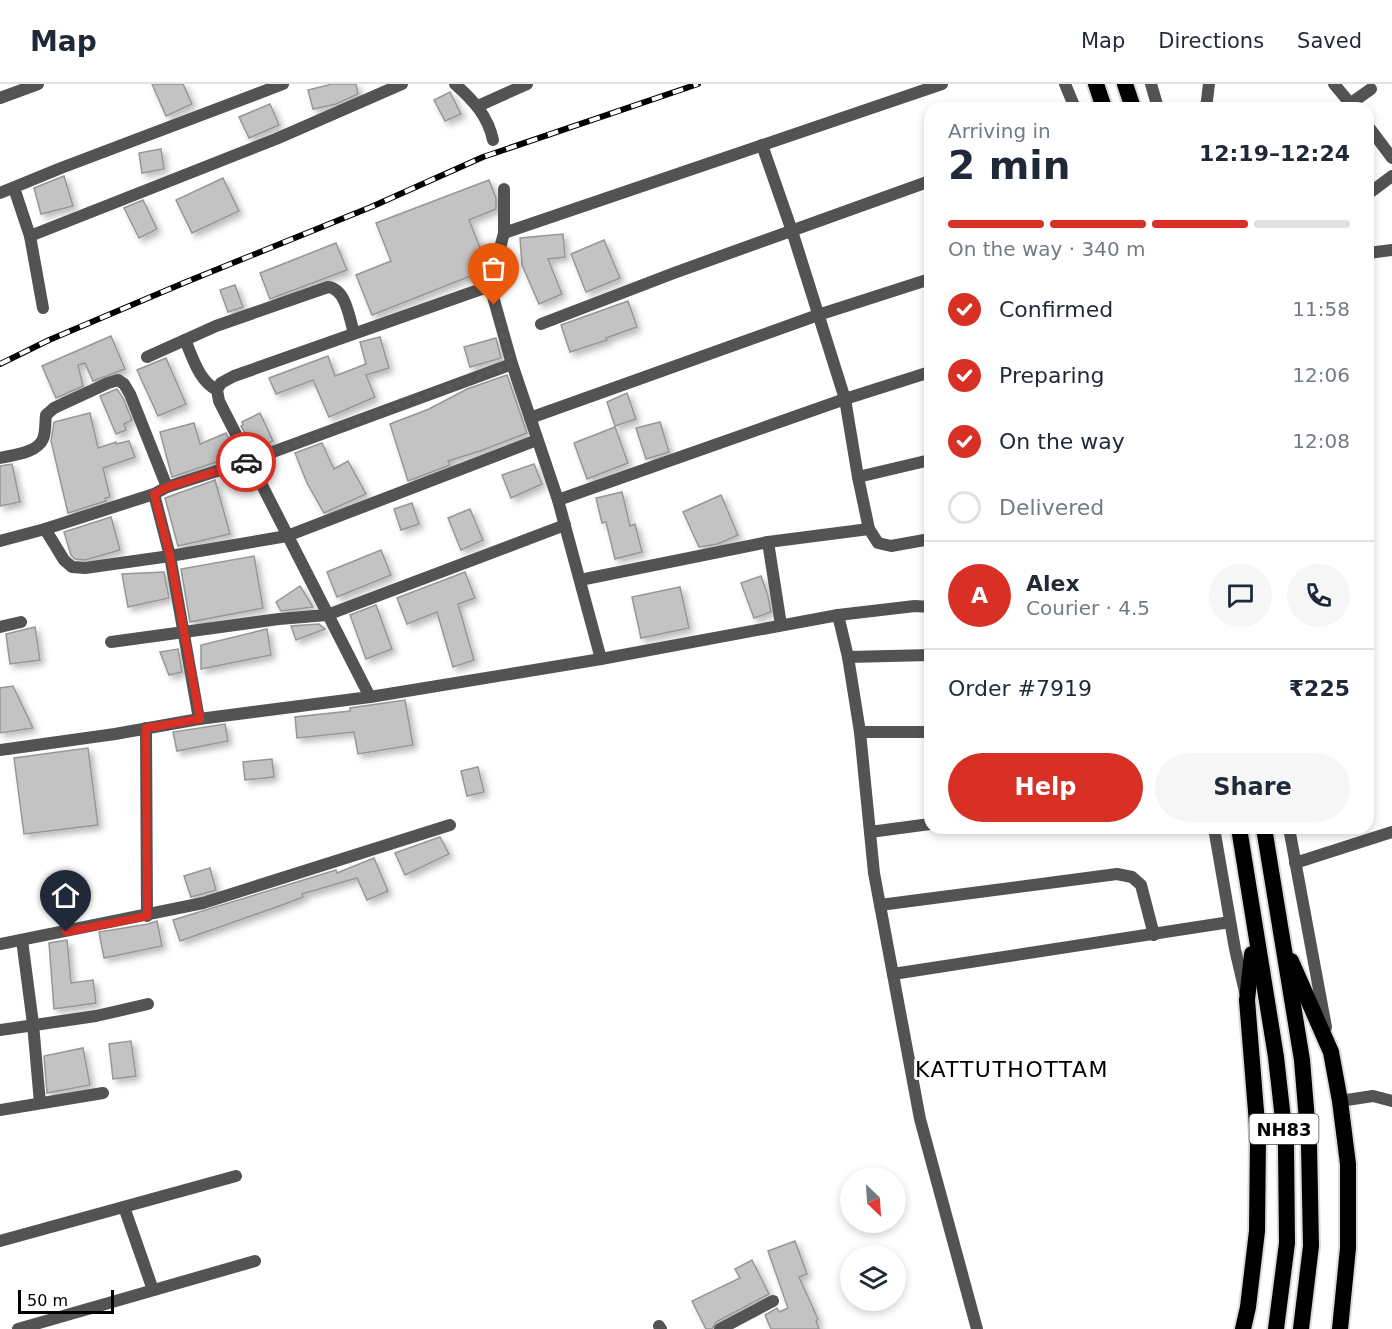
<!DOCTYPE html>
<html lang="en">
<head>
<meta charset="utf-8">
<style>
	body { margin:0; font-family:"DejaVu Sans",sans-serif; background:#f6f6f7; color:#1f2937; height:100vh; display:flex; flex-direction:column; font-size:22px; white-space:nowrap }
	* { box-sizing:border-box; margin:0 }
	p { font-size:20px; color:#747a83 }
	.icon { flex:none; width:33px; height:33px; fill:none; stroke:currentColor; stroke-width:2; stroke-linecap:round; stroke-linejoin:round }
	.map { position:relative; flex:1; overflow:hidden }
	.side { position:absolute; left:924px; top:18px; width:450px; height:732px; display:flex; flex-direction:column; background:#fff; border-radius:18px; box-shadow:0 3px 9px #0003 }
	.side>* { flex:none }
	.needle { width:39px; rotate:155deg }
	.controls { position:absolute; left:840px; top:1083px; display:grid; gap:12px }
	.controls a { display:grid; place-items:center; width:66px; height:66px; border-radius:50%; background:#fff; box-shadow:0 3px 9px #0003; font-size:30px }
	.scale { position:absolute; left:18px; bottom:15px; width:96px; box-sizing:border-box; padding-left:6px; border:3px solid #000; border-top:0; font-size:16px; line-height:21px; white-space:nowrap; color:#000; -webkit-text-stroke:4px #fff; paint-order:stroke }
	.pin { position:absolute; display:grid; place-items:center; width:51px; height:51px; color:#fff; margin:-62px -26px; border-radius:50% 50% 50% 0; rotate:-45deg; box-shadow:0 0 6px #0007 }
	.pin .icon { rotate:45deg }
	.courier { position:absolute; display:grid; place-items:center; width:60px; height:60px; margin:-30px; border:4px solid #d93025; border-radius:50%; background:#fff; color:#222; box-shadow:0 2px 8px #0007 }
	.summary em { font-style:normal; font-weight:800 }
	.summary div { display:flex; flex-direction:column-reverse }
	.summary { display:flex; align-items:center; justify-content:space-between; height:102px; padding:0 24px }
	h1 { font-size:39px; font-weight:800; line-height:45px }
	.bar { display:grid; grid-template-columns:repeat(4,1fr); gap:9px 6px; align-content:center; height:72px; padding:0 24px }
	.bar i { height:8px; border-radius:4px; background:#e0e1e3 }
	.bar .active { background:#d93025 }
	.bar p { grid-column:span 4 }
	.line { display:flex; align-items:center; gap:15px; padding:0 24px; border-top:2px solid #e0e1e3 }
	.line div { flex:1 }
	.round { display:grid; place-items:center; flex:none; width:63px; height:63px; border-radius:32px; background:#f6f6f7 }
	ol { padding:0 24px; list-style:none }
	li { display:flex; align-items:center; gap:18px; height:66px }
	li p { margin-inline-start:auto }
	li .icon { padding:6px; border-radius:50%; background:#d93025; color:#fff; stroke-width:4 }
	li:last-child { color:#747a83 }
	li i { width:33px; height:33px; border:3px solid #e0e1e3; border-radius:50% }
	.action { display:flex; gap:12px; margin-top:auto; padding:12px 24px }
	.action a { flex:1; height:69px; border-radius:36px; background:#d93025; color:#fff; font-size:24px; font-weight:800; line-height:69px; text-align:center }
	.action a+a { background:#f6f6f7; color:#1f2937 }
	header { display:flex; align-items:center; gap:36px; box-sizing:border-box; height:84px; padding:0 30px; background:#fff; border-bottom:2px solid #e0e1e3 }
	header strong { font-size:28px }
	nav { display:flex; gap:33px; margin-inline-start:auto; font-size:21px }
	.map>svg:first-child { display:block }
	.building { fill:#c3c3c3; stroke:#979797; stroke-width:1.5; filter:url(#shadow) }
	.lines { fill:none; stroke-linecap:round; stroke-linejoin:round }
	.trunk-casing { stroke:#dbdbdb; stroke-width:20 }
	.minor { stroke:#535353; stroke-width:12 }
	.tertiary { stroke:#535353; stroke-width:12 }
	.trunk { stroke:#000; stroke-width:16 }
	.rail-casing { stroke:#000; stroke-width:6 }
	.rail { stroke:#fff; stroke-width:4; stroke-dasharray:11; stroke-linecap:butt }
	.done { stroke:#595959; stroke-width:6; stroke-dasharray:0 10.8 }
	.route { stroke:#d93025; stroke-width:8 }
	.labels { text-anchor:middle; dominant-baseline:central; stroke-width:6; stroke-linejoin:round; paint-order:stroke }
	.shield { fill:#fff; stroke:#4c4c4c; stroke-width:1.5 }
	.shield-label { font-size:18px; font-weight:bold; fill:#000 }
	.quarter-label { font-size:22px; letter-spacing:1.5px; fill:#000; stroke:#fff }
</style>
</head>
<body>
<header>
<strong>Map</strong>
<nav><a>Map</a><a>Directions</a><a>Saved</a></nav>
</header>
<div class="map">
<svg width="1392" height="1245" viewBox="0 0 1392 1245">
	<defs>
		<filter id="shadow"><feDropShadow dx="4" dy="4" stdDeviation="3" flood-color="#0004"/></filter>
	</defs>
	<rect width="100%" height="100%" fill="#fff"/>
	<g class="building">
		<path d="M152 0H183L192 20 166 32Z"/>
		<path d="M332 0H356L358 10 336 20 313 25 308 6Z"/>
		<path d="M450 8 461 30 445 37 434 16Z"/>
		<path d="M270 20 279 41 249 54 239 33Z"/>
		<path d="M161 65 164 85 142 89 139 69Z"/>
		<path d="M64 92 73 122 41 130 34 104Z"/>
		<path d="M223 94 239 127 192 149 176 116Z"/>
		<path d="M489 96 496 114V125L469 136 487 181 486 186 372 231 356 191 391 177 376 139Z"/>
		<path d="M143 116 157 145 139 154 124 124Z"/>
		<path d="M563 150 565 173 548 175 562 210 539 220 522 181 520 154Z"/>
		<path d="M604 156 620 194 586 208 571 170Z"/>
		<path d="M336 159 347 186 270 215 260 189Z"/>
		<path d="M235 201 243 223 228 228 220 206Z"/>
		<path d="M628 217 637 243 606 254 607 256 570 268 561 241Z"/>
		<path d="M111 252 125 285 93 297 85 279 78 281 83 302 56 314 42 282Z"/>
		<path d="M380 253 389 284 366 291 375 313 329 333 313 296 276 310 269 294 328 272 335 292 366 280 360 258Z"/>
		<path d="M496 254 501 274 470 283 464 263Z"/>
		<path d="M166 274 186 320 158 332 137 286Z"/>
		<path d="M507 291 527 349 480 367 448 377 450 381 408 397 390 340 429 325 467 305Z"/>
		<path d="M117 305 123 314 132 336 124 340 126 346 116 350 100 312Z"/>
		<path d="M627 309 636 335 615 342 607 318Z"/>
		<path d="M90 329 98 364 116 358V360L129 357 135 373 103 384 110 413 105 414 106 417 68 429 51 357 54 338Z"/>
		<path d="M260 329 273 357 255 366 241 342 243 341 242 338Z"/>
		<path d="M660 338 669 368 646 375 636 344Z"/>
		<path d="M194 339 200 360 226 349 237 371 172 393 160 348Z"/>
		<path d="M615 343 628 379 587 395 574 359Z"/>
		<path d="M322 359 334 385 348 377 366 410 324 429 307 399 295 369Z"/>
		<path d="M12 380 20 418 0 422V382Z"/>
		<path d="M534 380 542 400 511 414 502 391Z"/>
		<path d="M215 396 230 450 178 462 165 414Z"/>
		<path d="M622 408 630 442 635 440 642 468 615 475 606 438 602 439 596 414Z"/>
		<path d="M721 411 738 451 718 460 699 463 683 428Z"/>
		<path d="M412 419 419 440 401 446 394 425Z"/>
		<path d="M470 425 483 456 461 466 448 434Z"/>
		<path d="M111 433 120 466 85 476 75 475 71 471 64 448Z"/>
		<path d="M381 466 391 491 337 513 327 488Z"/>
		<path d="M254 472 263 524 190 538 181 485Z"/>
		<path d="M164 488 169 514 128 523 122 490Z"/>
		<path d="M465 488 475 514 458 520 474 576 453 583 437 528 407 540 397 514Z"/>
		<path d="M761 492 768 512 771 528 754 534 741 499Z"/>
		<path d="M300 502 313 523 281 527 276 518Z"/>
		<path d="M680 503 689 544 641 554 632 513Z"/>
		<path d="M376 521 392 565 366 575 350 531Z"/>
		<path d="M319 540 325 545 296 556 291 542Z"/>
		<path d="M35 543 40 576 10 580 6 550Z"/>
		<path d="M267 545 271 571 201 585V561Z"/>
		<path d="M178 565 182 588 169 591 160 568Z"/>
		<path d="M13 602 33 644 0 649V604Z"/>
		<path d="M405 616 413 661 358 670 354 648 297 654 295 633 350 627V624Z"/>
		<path d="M225 640 228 657 177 667 173 648Z"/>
		<path d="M88 664 98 741 24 750 14 674Z"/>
		<path d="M272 675 274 693 245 696 243 678Z"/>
		<path d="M478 683 484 708 467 712 461 687Z"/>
		<path d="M440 753 449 770 405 791 395 769Z"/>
		<path d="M374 774 388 807 367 816 357 794 302 810 303 813 285 820 180 857 173 836 336 786 337 789Z"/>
		<path d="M210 784 216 806 191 813 184 792Z"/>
		<path d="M157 837 162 862 104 874 99 848 148 840Z"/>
		<path d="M67 856 71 899 93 896 96 919 54 925 49 859Z"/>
		<path d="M131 957 136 992 113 995 109 960Z"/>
		<path d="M83 964 90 1001 47 1009 44 972Z"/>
		<path d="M795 1157 807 1190 799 1193 818 1235 816 1237 819 1245H771L765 1231 777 1224 779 1228 788 1224 768 1167Z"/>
		<path d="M752 1176 769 1210 716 1238 712 1245H706L692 1217 740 1194 735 1185Z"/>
	</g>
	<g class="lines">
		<g class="trunk-casing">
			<g id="trunk">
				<path d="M1096 0 1104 24"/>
				<path d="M1125 0 1133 24"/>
				<path d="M1239 744 1276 973 1286 1062 1287 1159 1276 1245"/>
				<path d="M1264 744 1302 976 1309 1061 1311 1162 1301 1245"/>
				<path d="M1291 877 1331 968 1340 1017 1348 1080V1164L1340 1245"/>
				<path d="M1243 1245 1248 1223 1257 1147 1258 1052 1247 916 1252 870"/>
			</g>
		</g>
		<g class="minor">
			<path d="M1334 0 1354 24"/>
			<path d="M0 14 38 0"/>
			<path d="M478 22 527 0"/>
			<path d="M1206 24 1209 0"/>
			<path d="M1344 24 1371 5"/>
			<path d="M1368 42 1392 74"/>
			<path d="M762 61 792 147 845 315 858 393 869 445 878 459 891 462 930 455"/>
			<path d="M14 104 30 152 276 55 402 0"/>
			<path d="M0 109 61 84 283 0"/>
			<path d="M1368 110 1392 92"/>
			<path d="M504 149 942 0"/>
			<path d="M30 152 43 224"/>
			<path d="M1368 169 1392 166"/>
			<path d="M541 240 674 189 930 97"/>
			<path d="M185 256C193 274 199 297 217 306"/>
			<path d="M147 273 216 242 328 203C346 205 349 233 354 249"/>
			<path d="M530 334 818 231 930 195"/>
			<path d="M0 374C13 371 37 369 43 355 46 348 45 338 46 331L54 324 108 299 118 296 124 300 130 310 167 403"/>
			<path d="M858 393 930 376"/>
			<path d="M154 410 170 472 199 635"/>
			<path d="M558 416 845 315 930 288"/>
			<path d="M45 445 64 476 72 483 85 484 170 472 287 452 537 356"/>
			<path d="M0 457 45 445 154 410 167 403 248 377 512 280"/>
			<path d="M768 458 781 541"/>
			<path d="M580 496 768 458 869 445"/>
			<path d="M838 531 848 573 860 648 874 789 920 1035 977 1245"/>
			<path d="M0 543 21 538"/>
			<path d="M111 558 279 535 327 531 565 441"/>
			<path d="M848 573 930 571"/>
			<path d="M370 613 219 317 217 306 221 299 234 292 490 202"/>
			<path d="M146 644 147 832"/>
			<path d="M860 648H930"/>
			<path d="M870 748 930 740"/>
			<path d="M1295 779 1392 748"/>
			<path d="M880 821 1117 790 1132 793 1141 801 1154 851"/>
			<path d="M22 856 33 940 40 1019"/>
			<path d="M0 860 203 819 450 741"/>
			<path d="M893 890 1230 838"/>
			<path d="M0 946 96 932 148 920"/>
			<path d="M1340 1017 1373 1012 1392 1017"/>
			<path d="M0 1026 103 1009"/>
			<path d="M124 1123 153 1206"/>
			<path d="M0 1157 236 1092"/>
			<path d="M659 1242 661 1245"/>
			<path d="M18 1245 255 1177"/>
			<path d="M720 1245 773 1217"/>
		</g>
		<g class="tertiary">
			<path d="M455 0C473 16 488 32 493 56"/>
			<path d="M1065 0 1075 24"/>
			<path d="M1151 0 1158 24"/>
			<path d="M504 105V149L490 202 512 280 558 416 601 575"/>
			<path d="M0 666 115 650 199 635 370 613 601 575 838 531 915 522 930 523"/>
			<path d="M1214 744 1235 865 1245 908"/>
			<path d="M1289 744 1326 943"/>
		</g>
		<use href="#trunk" class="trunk"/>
		<g class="rail-casing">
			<path id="rail" d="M0 280 49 256 186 198 371 123 483 73 698 0"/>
		</g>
		<use href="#rail" class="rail"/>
	</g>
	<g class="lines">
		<path class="done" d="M246 378 512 280 494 221"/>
		<path class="route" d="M66 848 147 832 146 644 200 635 170 472 154 410 167 403 246 378"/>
	</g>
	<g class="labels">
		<rect class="shield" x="1249.5" y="1030" width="69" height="30" rx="4.5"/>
		<g class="shield-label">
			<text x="1284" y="1045">NH83</text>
		</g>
		<g class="quarter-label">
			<text x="1012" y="985">KATTUTHOTTAM</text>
		</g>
	</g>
</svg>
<div class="controls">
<a><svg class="needle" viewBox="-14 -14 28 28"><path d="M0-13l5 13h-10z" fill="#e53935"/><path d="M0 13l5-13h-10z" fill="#747a83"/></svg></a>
<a><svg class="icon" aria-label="layers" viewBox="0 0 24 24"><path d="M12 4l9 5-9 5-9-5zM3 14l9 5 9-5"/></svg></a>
</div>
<div class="scale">50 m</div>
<div class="pin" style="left:494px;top:221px;background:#ea580c"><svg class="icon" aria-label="bag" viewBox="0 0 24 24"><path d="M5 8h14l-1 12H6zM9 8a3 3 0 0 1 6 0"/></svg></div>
<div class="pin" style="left:66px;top:848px;background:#1f2937"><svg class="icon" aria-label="home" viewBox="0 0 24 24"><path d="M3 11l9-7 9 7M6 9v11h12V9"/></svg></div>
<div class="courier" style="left:246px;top:378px"><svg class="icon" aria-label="car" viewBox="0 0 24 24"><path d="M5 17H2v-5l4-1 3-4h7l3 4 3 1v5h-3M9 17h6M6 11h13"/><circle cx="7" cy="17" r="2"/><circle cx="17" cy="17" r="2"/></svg></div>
<section class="side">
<div class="summary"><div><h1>2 min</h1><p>Arriving in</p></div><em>12:19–12:24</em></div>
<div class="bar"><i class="active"></i><i class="active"></i><i class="active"></i><i></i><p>On the way · 340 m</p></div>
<ol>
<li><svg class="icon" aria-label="check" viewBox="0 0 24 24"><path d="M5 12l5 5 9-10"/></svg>Confirmed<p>11:58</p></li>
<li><svg class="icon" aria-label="check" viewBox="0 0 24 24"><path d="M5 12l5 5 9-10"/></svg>Preparing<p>12:06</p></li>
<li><svg class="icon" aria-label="check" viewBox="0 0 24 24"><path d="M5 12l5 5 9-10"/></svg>On the way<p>12:08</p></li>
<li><i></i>Delivered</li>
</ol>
<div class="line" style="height:108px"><b class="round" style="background:#d93025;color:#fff">A</b><div><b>Alex</b><p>Courier · 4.5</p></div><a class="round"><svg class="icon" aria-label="chat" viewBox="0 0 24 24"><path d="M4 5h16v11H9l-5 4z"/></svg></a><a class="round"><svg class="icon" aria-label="phone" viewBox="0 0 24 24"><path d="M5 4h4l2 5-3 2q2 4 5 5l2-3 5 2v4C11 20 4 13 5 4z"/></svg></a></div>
<div class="line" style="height:78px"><div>Order #7919</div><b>₹225</b></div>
<div class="action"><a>Help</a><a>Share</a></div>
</section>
</div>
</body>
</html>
